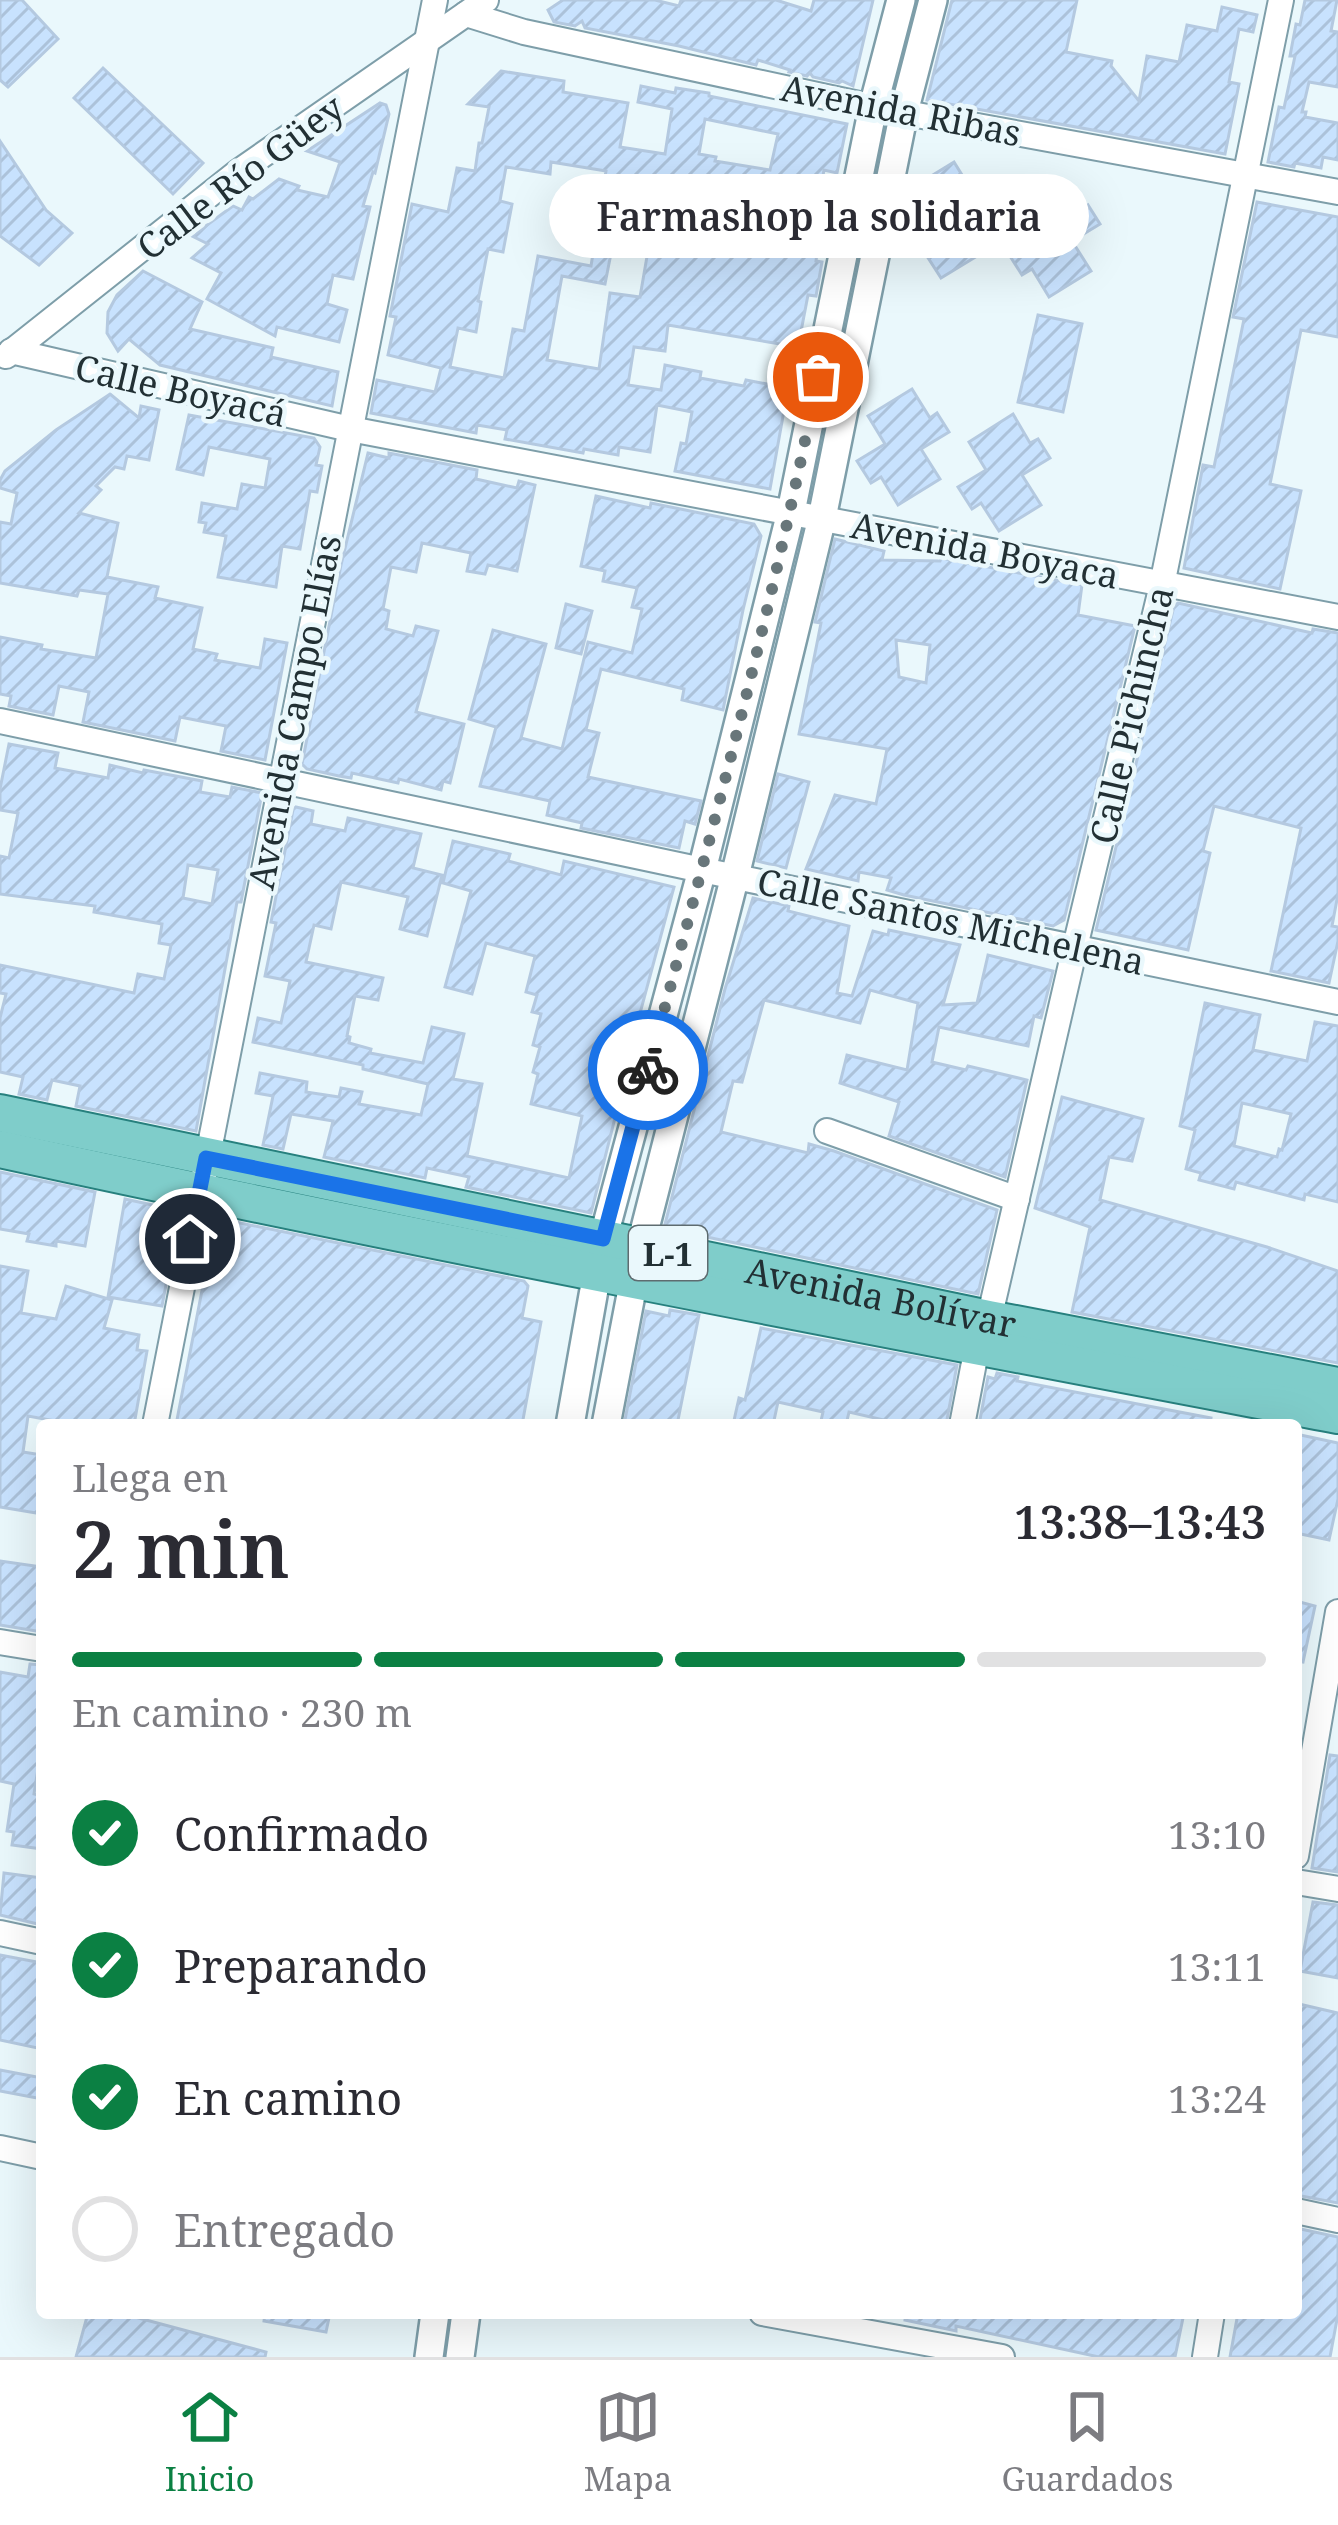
<!DOCTYPE html>
<html lang="es">
<head>
<meta charset="utf-8">
<style>
	body { margin:0; font-family:"Noto Serif",serif; background:#f7f7f7; color:#2b2b33; height:100vh; display:flex; flex-direction:column; font-size:45px; white-space:nowrap }
	* { box-sizing:border-box; margin:0 }
	p { font-size:39px; color:#7c7c81 }
	.icon { flex:none; width:66px; height:66px; fill:none; stroke:currentColor; stroke-width:2; stroke-linecap:round; stroke-linejoin:round }
	.map { position:relative; flex:1; overflow:hidden }
	.details { position:absolute; left:36px; top:1419px; width:1266px; height:900px; display:flex; flex-direction:column; background:#fff; border-radius:12px; box-shadow:0 12px 48px #0002 }
	.details>* { flex:none }
	.pin { position:absolute; display:grid; place-items:center; width:102px; height:102px; color:#fff; margin:-51px; border:6px solid #fff; border-radius:50%; box-shadow:0 3px 12px #0007 }
	.courier { position:absolute; display:grid; place-items:center; width:120px; height:120px; margin:-60px; border:9px solid #1a73e8; border-radius:50%; background:#fff; color:#222; box-shadow:0 3px 15px #0007 }
	.bubble { position:absolute; height:84px; border-radius:42px; background:#fff; box-shadow:0 12px 48px #0002; font-size:39px; font-weight:600; line-height:84px; text-align:center }
	.summary em { font-style:normal; font-weight:600 }
	.summary div { display:flex; flex-direction:column-reverse }
	.summary { display:flex; align-items:center; justify-content:space-between; height:204px; padding:0 36px }
	h1 { font-size:78px; font-weight:600; line-height:90px }
	.bar { display:grid; grid-template-columns:repeat(4,1fr); gap:18px 12px; align-content:center; height:144px; padding:0 36px }
	.bar i { height:15px; border-radius:9px; background:#e1e1e2 }
	.bar .selected { background:#0b8043 }
	.bar p { grid-column:span 4 }
	ol { padding:0 36px; list-style:none }
	li { display:flex; align-items:center; gap:36px; height:132px }
	li p { margin-inline-start:auto }
	li .icon { padding:12px; border-radius:50%; background:#0b8043; color:#fff; stroke-width:4 }
	li:last-child { color:#7c7c81 }
	li i { width:66px; height:66px; border:6px solid #e1e1e2; border-radius:50% }
	.tabs { display:flex; justify-content:space-around; align-items:center; height:168px; border-top:3px solid #e1e1e2; background:#fff; font-size:33px; color:#7c7c81 }
	.tabs a { display:grid; justify-items:center; gap:6px }
	.tabs .selected { color:#0b8043 }
	.map>svg:first-child { display:block }
	.building { fill:url(#building-hatch); stroke:#b4c9e0; stroke-width:3; fill-rule:evenodd }
	.lines { fill:none; stroke-linecap:round; stroke-linejoin:round }
	.minor-casing { stroke:#7e9ea9; stroke-width:28 }
	.tertiary-casing { stroke:#7e9ea9; stroke-width:32 }
	.primary-casing { stroke:#27807e; stroke-width:40 }
	.minor { stroke:#fff; stroke-width:24 }
	.tertiary { stroke:#fff; stroke-width:27 }
	.primary { stroke:#7fcdca; stroke-width:36 }
	.done { stroke:#68767a; stroke-width:12; stroke-dasharray:0 21.6 }
	.route { stroke:#1a73e8; stroke-width:15 }
	.labels { text-anchor:middle; dominant-baseline:central; stroke-width:9; stroke-linejoin:round; paint-order:stroke }
	.shield { fill:#eaf8fc; stroke:#5e6c70; stroke-width:3 }
	.shield-label { font-size:33px; font-weight:bold; fill:#223034 }
	.street-label { font-size:36px; fill:#223034; stroke:#eaf8fc }
</style>
</head>
<body>
<div class="map">
<svg width="1338" height="2357" viewBox="0 0 1338 2357">
	<defs>
		<pattern id="building-hatch" width="6" height="6" patternUnits="userSpaceOnUse" patternTransform="scale(3)"><rect width="6" height="6" fill="#c8e2fe"/><path d="M-1 1l2-2M0 6l6-6M5 7l2-2" fill="none" stroke="#acc2da"/></pattern>
	</defs>
	<rect width="100%" height="100%" fill="#eaf8fc"/>
	<g class="building">
		<path d="M0 0H22L58 39 8 87 0 80Z"/>
		<path d="M563 0H655L679 6 681 0H776L811 11 814 0H873L853 86 842 81 839 83 813 77 810 73 807 76 789 72 790 70 758 60 756 65 679 46 585 28 582 21 575 26 554 22 548 10Z"/>
		<path d="M952 0H1077L1066 52 1112 61 1111 66 1139 101 1147 56 1179 62 1187 25 1217 31 1222 7 1257 15 1253 32 1239 29 1229 82 1239 84 1225 154 927 100Z"/>
		<path d="M1305 0H1337L1331 31 1338 32V87L1309 82 1302 112H1306L1305 117 1338 123V160L1323 157 1321 168 1295 163 1294 167 1268 162 1279 107 1284 108 1295 56H1290L1296 24 1300 25Z"/>
		<path d="M103 68 203 163 173 194 74 98Z"/>
		<path d="M501 71 564 81 563 92 628 103 620 147 665 154 672 109 638 102 641 86 675 93 676 88 709 93V96L847 124 837 173 824 170 816 214 729 198 724 227 818 245 816 261 822 262 816 296 808 295 798 347 668 325 665 351 634 347 628 385 661 390 665 365 701 372 700 378 744 386 746 380 788 388 770 489 675 471 681 443 686 444 692 412 657 405 650 452 619 447 618 455 584 449 583 453 505 439 507 430 477 425 476 433 371 413 377 380 435 392 441 368 388 355 396 317 390 316 412 204 448 212 457 168 475 171 479 143H482L489 107 468 104ZM705 119 778 134 770 170 715 161 716 157 699 154ZM551 162 606 171 601 200 618 203 622 181 659 187 640 297 610 293 599 369 547 360 562 276 605 284 614 238 596 235 591 266 538 256 524 331 513 329 504 378 450 367 458 328 476 332 481 302 478 301 488 249 503 252 512 204 500 201 506 167 550 174Z"/>
		<path d="M380 103 386 105 389 114 375 173 373 172 363 206 370 207 353 279 333 275 327 304 347 310 339 342 277 327 275 336 207 299 221 273 192 258 208 244 192 236 233 206 242 210 249 197 253 199 279 179 299 186 297 190 328 197 340 162 307 151Z"/>
		<path d="M0 141 46 210 72 233 39 265 0 236Z"/>
		<path d="M954 162 972 191 979 186 991 205 964 223 982 253 941 278 923 250 913 256 900 235 928 217 910 189Z"/>
		<path d="M1063 181 1081 210 1088 205 1100 224 1072 241 1091 271 1049 297 1032 269 1022 275 1008 253 1036 236 1019 208Z"/>
		<path d="M1257 202 1338 217V337L1301 330 1270 484 1301 491 1280 589 1184 568 1203 465 1214 467 1244 319 1233 317Z"/>
		<path d="M143 271 202 302 190 329 273 348 271 357 338 372 332 406 160 365 129 339 118 351 107 333 108 312 117 295Z"/>
		<path d="M1038 315 1082 324 1063 412 1018 402Z"/>
		<path d="M912 389 930 418 937 413 949 432 921 449 940 479 898 505 881 477 871 483 857 461 885 444 868 416Z"/>
		<path d="M110 394 139 418 141 406 159 410 149 460 127 456 124 469 115 467 96 486 101 490 79 513 118 523 107 577 158 587 155 598 202 608 193 649 217 654 215 660 260 668 265 639 287 643 265 760 221 751 226 726 180 717 175 741 83 722 89 692 59 686 53 715 9 706 11 696 0 694V637L42 645 41 649 96 658 108 594 79 590 77 596 0 583V522L11 524 17 493 0 488V480L5 471 56 430Z"/>
		<path d="M1013 414 1030 443 1038 439 1050 458 1022 475 1041 505 999 531 981 503 972 509 958 487 986 470 969 442Z"/>
		<path d="M189 415 314 438 320 447 316 465 322 466 317 492 310 491 300 549 282 546 276 587 218 577 226 536 204 532 206 523 199 522 202 503 237 509 242 484 265 488 270 459 209 447 203 475 177 469Z"/>
		<path d="M368 453 389 458V453L477 470 476 479 517 488 519 481 535 485 517 571 488 565 485 574 467 571 471 553 422 543 416 572 391 567 383 609 389 611 386 629 413 636 416 626 438 631 416 712 464 724 450 783 443 781 441 790 399 779 398 783 352 773 351 778 339 776 307 769 302 764 341 565Z"/>
		<path d="M596 496 650 508 651 503 754 524 761 536 743 610 723 710 682 700 684 689 601 669 586 730 599 733 588 777 701 801 695 824 685 821 679 848 581 828 582 823 547 815 550 801 480 786 496 727 469 719 493 630 546 644 521 738 562 749 588 642 632 653 642 609 632 607 637 588 603 581 605 571 581 566Z"/>
		<path d="M835 539 884 551 882 560 940 561 941 558 1082 585 1078 615 1135 626 1064 920 1053 926 904 895 887 890 891 878 859 872 858 881 806 869 835 795 876 804 887 749 799 734 821 623 815 622ZM896 640 930 645 926 683 899 677Z"/>
		<path d="M1178 603 1312 633 1313 629 1338 633V894L1332 926 1338 927V941L1329 983 1271 971 1301 828 1214 806 1203 851 1210 853 1188 950 1096 930 1174 606Z"/>
		<path d="M566 604 592 611 581 654 556 648Z"/>
		<path d="M9 744 58 753 55 768 108 778 110 765 143 773 144 770 202 781 200 792 230 797 232 787 262 793 241 902H237L196 1131 76 1106 80 1086 52 1080 47 1100 19 1094 23 1077 0 1072V1018L6 994 0 993V965L134 993 138 974 164 979 171 945 159 943 162 924 94 912 95 906 0 894V856L9 858 18 813 0 810V789ZM188 865 218 870 212 904 183 898Z"/>
		<path d="M778 774 809 782 786 868 757 861Z"/>
		<path d="M296 807 313 811 311 824 345 831 348 818 421 834 413 868 442 875 427 936 400 929 408 897 341 882 331 929 314 925 306 962 383 978 378 1000 355 996 347 1036 350 1037 349 1043 371 1049 370 1053 423 1063 432 1027 464 1034 453 1079 482 1084 467 1156 569 1178 582 1116 531 1104 538 1074 533 1072 540 1047 533 1045 541 1014 532 1012 537 995 526 992 535 956 486 943 472 994 445 987 471 891 443 883 453 841 510 854 508 861 561 875 564 861 674 887 632 1043 626 1042 617 1080 613 1096 620 1098 591 1213 466 1187 469 1177 427 1168 425 1178 324 1157 333 1121 291 1114 283 1149 263 1145 273 1096 256 1093 260 1073 307 1082 306 1092 339 1097 341 1088 362 1092 359 1104 421 1115 428 1084 363 1069V1065L253 1042 258 1018 281 1023 290 981 265 976 276 923 271 922 293 810Z"/>
		<path d="M753 898 789 906 788 911 849 926 837 993 852 996 873 931 888 935 889 930 960 945 943 1005 977 1003 988 955 1053 971 1041 1018 1034 1016 1028 1046 939 1027 932 1062 966 1070 968 1066 1027 1080 1005 1177 889 1136 899 1102 840 1083 847 1055 907 1070 918 1003 870 990 860 1023 764 1000 742 1082 733 1081 721 1132 808 1153 809 1144 834 1151 997 1210 978 1294 664 1228 725 989Z"/>
		<path d="M1205 1003 1260 1015 1253 1050 1307 1061 1315 1022 1338 1026V1202L1305 1194 1304 1200 1236 1182 1234 1189 1199 1180 1201 1173 1186 1169 1195 1130 1180 1126ZM1242 1103 1291 1114 1282 1150 1279 1149 1277 1157 1234 1146Z"/>
		<path d="M1062 1097 1143 1119 1132 1161 1109 1157 1100 1200 1267 1247 1338 1271V1363L1072 1312 1090 1227 1035 1208Z"/>
		<path d="M0 1172 95 1192 85 1246 56 1241V1246L27 1241 29 1234 0 1229Z"/>
		<path d="M125 1199 180 1211 162 1306 108 1297Z"/>
		<path d="M216 1218 524 1281 528 1286 522 1318 541 1322 522 1425H176Z"/>
		<path d="M0 1266 28 1271 21 1313 56 1319 66 1286 112 1300 104 1328 139 1335 137 1350 147 1351 134 1425H77L28 1416 23 1452 42 1455V1514L0 1507Z"/>
		<path d="M670 1310 699 1315 677 1425H624L646 1311 669 1316Z"/>
		<path d="M761 1328 957 1365 946 1425H896L897 1423 849 1412 846 1425H820L823 1412 778 1402 773 1425H733L739 1398 745 1400Z"/>
		<path d="M997 1373 1018 1377 1017 1381 1211 1418 1210 1425H979L988 1377 995 1379Z"/>
		<path d="M1296 1434 1338 1443V1499L1329 1540 1296 1533Z"/>
		<path d="M0 1561 42 1567V1632L0 1625Z"/>
		<path d="M1296 1601 1315 1606 1303 1662 1296 1661Z"/>
		<path d="M30 1664 42 1665V1743L34 1794 42 1796V1849L12 1845 14 1832 7 1831 14 1784 0 1781V1672L28 1677Z"/>
		<path d="M1330 1755 1338 1756V1872L1312 1868Z"/>
		<path d="M4 1873 42 1878V1925L0 1915Z"/>
		<path d="M1313 1902 1338 1905V1978L1300 1971Z"/>
		<path d="M0 1955 42 1963V2049L0 2040Z"/>
		<path d="M1299 2004 1338 2013V2203L1296 2195V2019Z"/>
		<path d="M0 2070 42 2078V2099L0 2091Z"/>
		<path d="M1296 2228 1338 2237V2314L1330 2357H1230L1238 2313H1296Z"/>
		<path d="M88 2313H120L266 2352 265 2357H76Z"/>
		<path d="M265 2313H330L326 2332 264 2321Z"/>
		<path d="M906 2313H1184L1175 2357H1099L956 2326V2331L905 2320Z"/>
	</g>
	<g class="lines">
		<g class="minor-casing">
			<g id="minor">
				<path d="M466 14 524 32 873 107 1338 192"/>
				<path d="M11 351 350 429 1338 617"/>
				<path d="M6 356 238 172 486 0"/>
				<path d="M0 721 702 870 1338 1002"/>
				<path d="M827 1131 1017 1199"/>
				<path d="M155 1425 435 0"/>
				<path d="M962 1425 977 1347 989 1319 1075 947 1162 585 1281 0"/>
				<path d="M0 1642 42 1649"/>
				<path d="M1296 1856 1338 1612"/>
				<path d="M1296 1882 1338 1889"/>
				<path d="M0 1933 42 1942"/>
				<path d="M0 2148 42 2157"/>
				<path d="M1296 2211 1338 2220"/>
				<path d="M762 2313 1002 2357"/>
				<path d="M1205 2357 1212 2313"/>
			</g>
		</g>
		<g class="tertiary-casing">
			<g id="tertiary">
				<path d="M570 1425 603 1239 702 870 791 512 873 107 901 0"/>
				<path d="M606 1425 640 1248 735 876 822 518 904 112 933 0"/>
				<path d="M429 2357 435 2313"/>
				<path d="M460 2357 466 2313"/>
			</g>
		</g>
		<g class="primary-casing">
			<g id="primary">
				<path id="s1" d="M0 1113 989 1319 1338 1386"/>
				<path d="M0 1149C444 1246 891 1330 1338 1415"/>
			</g>
		</g>
		<use href="#minor" class="minor"/>
		<use href="#tertiary" class="tertiary"/>
		<use href="#primary" class="primary"/>
	</g>
	<g class="lines">
		<path class="done" d="M648 1070C710 840 772 610 818 377"/>
		<path class="route" d="M190 1239 206 1158 603 1239 648 1070"/>
	</g>
	<g class="labels">
		<rect class="shield" x="629" y="1226" width="78" height="54" rx="9"/>
		<g class="shield-label">
			<text x="668" y="1253">L-1</text>
		</g>
		<g class="street-label">
			<text transform="translate(901 110) rotate(11)">Avenida Ribas</text>
			<text transform="translate(240 177) rotate(-37)">Calle Río Güey</text>
			<text transform="translate(181 390) rotate(13)">Calle Boyacá</text>
			<text transform="translate(985 550) rotate(11)">Avenida Boyaca</text>
			<text transform="translate(294 712) rotate(-79)">Avenida Campo Elías</text>
			<text transform="translate(1131 715) rotate(-77)">Calle Pichincha</text>
			<text transform="translate(951 921) rotate(12)">Calle Santos Michelena</text>
			<text stroke="none"><textPath href="#s1" startOffset="900">Avenida Bolívar</textPath></text>
		</g>
	</g>
</svg>
<div class="pin" style="left:818px;top:377px;background:#ea580c"><svg class="icon" aria-label="bag" viewBox="0 0 24 24"><path d="M5 8h14l-1 12H6zM9 8a3 3 0 0 1 6 0"/></svg></div>
<div class="pin" style="left:190px;top:1239px;background:#1f2937"><svg class="icon" aria-label="home" viewBox="0 0 24 24"><path d="M3 11l9-7 9 7M6 9v11h12V9"/></svg></div>
<div class="courier" style="left:648px;top:1070px"><svg class="icon" aria-label="bike" viewBox="0 0 24 24"><circle cx="6" cy="16" r="4"/><circle cx="18" cy="16" r="4"/><path d="M6 16l4-8h5l3 8M10 8l3 8H6M13 5h3"/></svg></div>
<div class="bubble" style="left:549px;top:174px;width:540px">Farmashop la solidaria</div>
<section class="details">
<div class="summary"><div><h1>2 min</h1><p>Llega en</p></div><em>13:38–13:43</em></div>
<div class="bar"><i class="selected"></i><i class="selected"></i><i class="selected"></i><i></i><p>En camino · 230 m</p></div>
<ol>
<li><svg class="icon" aria-label="check" viewBox="0 0 24 24"><path d="M5 12l5 5 9-10"/></svg>Confirmado<p>13:10</p></li>
<li><svg class="icon" aria-label="check" viewBox="0 0 24 24"><path d="M5 12l5 5 9-10"/></svg>Preparando<p>13:11</p></li>
<li><svg class="icon" aria-label="check" viewBox="0 0 24 24"><path d="M5 12l5 5 9-10"/></svg>En camino<p>13:24</p></li>
<li><i></i>Entregado</li>
</ol>
</section>
</div>
<nav class="tabs">
<a class="selected"><svg class="icon" aria-label="home" viewBox="0 0 24 24"><path d="M3 11l9-7 9 7M6 9v11h12V9"/></svg>Inicio</a>
<a><svg class="icon" aria-label="map" viewBox="0 0 24 24"><path d="M3 6l6-2 6 2 6-2v14l-6 2-6-2-6 2zM9 4v14M15 6v14"/></svg>Mapa</a>
<a><svg class="icon" aria-label="saved" viewBox="0 0 24 24"><path d="M7 4h10v16l-5-4-5 4z"/></svg>Guardados</a>
</nav>
</body>
</html>
